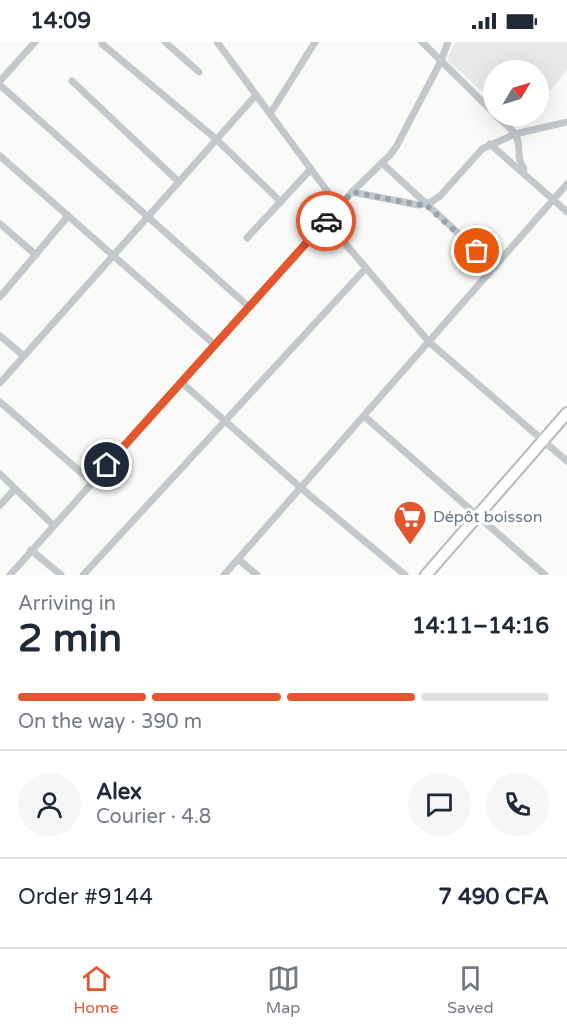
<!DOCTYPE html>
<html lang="en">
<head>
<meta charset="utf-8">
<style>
	body { margin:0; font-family:"Varela Round",sans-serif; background:#f6f6f7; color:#1f2937; height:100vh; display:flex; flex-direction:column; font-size:22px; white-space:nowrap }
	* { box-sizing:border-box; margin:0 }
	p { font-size:20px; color:#747a83 }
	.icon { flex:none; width:33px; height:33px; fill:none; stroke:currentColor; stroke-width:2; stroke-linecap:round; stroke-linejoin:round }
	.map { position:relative; height:533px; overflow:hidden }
	.drawer { display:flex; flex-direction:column; background:#fff; flex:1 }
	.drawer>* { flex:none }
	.needle { width:39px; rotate:52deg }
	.controls { position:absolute; left:483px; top:18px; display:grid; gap:12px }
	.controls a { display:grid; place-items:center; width:66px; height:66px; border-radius:50%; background:#fff; box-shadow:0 6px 24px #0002; font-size:30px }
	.pin { position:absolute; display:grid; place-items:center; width:51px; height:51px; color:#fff; margin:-26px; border:3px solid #fff; border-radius:50%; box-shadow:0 2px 6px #0007 }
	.courier { position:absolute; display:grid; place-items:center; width:60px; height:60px; margin:-30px; border:4px solid #e4572e; border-radius:50%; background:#fff; color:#222; box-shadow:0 2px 8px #0007 }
	.head em { font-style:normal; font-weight:700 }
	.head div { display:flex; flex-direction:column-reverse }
	.head { display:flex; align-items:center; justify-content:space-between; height:102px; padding:0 18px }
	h1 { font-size:39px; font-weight:700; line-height:45px }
	.bar { display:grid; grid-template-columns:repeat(4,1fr); gap:9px 6px; align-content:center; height:72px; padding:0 18px }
	.bar i { height:8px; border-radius:4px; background:#e0e1e3 }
	.bar .on { background:#e4572e }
	.bar p { grid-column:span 4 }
	.line { display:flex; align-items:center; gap:15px; padding:0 18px; border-top:2px solid #e0e1e3 }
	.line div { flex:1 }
	.round { display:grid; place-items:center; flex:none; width:63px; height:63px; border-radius:32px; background:#f6f6f7 }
	.status { display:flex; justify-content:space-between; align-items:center; height:42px; padding:0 30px; background:#fff; direction:ltr }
	.status svg { height:16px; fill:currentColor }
	.dock { display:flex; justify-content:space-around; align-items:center; height:84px; border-top:2px solid #e0e1e3; background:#fff; font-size:16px; color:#747a83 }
	.dock a { display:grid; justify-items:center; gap:3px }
	.dock .on { color:#e4572e }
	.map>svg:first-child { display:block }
	.built { fill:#e8e9e9 }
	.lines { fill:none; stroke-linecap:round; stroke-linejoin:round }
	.primary-casing { stroke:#b5babe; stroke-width:14 }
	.street { stroke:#c3c8cc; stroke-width:7 }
	.primary { stroke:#fff; stroke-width:10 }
	.done { stroke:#99a4ac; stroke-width:6; stroke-dasharray:0 10.8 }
	.route { stroke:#e4572e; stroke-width:8 }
	.labels { text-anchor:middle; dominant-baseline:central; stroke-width:6; stroke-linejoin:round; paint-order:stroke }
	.poi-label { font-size:16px; fill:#657683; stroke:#fff; text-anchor:start }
</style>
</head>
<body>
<div class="status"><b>14:09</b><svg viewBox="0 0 49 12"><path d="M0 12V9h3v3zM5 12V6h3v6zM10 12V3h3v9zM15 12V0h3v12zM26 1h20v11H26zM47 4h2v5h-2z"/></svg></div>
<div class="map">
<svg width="567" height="533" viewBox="0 0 567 533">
	<rect width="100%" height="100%" fill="#fafaf8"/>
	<path class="built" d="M455 0H567V28L539 62 538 28H494L493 59 447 18Z"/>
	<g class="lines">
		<g class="primary-casing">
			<path id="primary" d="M426 533 567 371"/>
		</g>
		<g class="street">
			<path d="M165 0 199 30"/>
			<path d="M217 0 339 165"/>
			<path d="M422 0 494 71"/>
			<path d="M102 2 216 97 281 160"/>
			<path d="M0 39 35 0"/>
			<path d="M72 39 179 140"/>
			<path d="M0 43 249 265"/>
			<path d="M270 72 315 0"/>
			<path d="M496 74C503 80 516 89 518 99 520 110 517 117 524 127"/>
			<path d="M490 102 567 170"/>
			<path d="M0 114 215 303"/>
			<path d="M382 121 495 225"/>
			<path d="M352 150 419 163 431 160 440 154 482 107 515 92 567 80"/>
			<path d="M326 179 429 300 567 419"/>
			<path d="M0 182 36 213"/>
			<path d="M247 196 311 127"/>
			<path d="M0 255 68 174"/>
			<path d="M0 294 24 314"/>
			<path d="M181 340 301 446 405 533"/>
			<path d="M0 341 256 53"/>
			<path d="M0 360 92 440"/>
			<path d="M364 374 545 533"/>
			<path d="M0 432 53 483"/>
			<path d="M0 463 15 447"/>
			<path d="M31 508 61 533"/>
			<path d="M238 517 257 533"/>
			<path d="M10 533 352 150 390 113 396 105 441 19 448 0"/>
			<path d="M83 533 366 226"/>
			<path d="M224 533 567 142"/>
		</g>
		<use href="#primary" class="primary"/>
	</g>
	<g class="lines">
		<path class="done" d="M326 179 352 150 419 163 424 161 477 209"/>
		<path class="route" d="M107 423 326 179"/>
	</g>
	<defs>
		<g id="supermarket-pin" transform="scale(1.725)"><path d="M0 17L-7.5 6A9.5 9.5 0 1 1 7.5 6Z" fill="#e4572e" stroke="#fff"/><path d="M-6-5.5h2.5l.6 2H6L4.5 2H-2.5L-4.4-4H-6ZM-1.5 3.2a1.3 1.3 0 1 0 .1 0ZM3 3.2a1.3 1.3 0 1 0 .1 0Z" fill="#fff"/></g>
	</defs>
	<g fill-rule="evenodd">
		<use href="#supermarket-pin" x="410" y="475"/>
	</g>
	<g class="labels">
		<g class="poi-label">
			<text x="433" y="475">Dépôt boisson</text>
		</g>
	</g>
</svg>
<div class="controls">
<a><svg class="needle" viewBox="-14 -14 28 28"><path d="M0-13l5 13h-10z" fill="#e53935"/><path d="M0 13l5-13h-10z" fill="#747a83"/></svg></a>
</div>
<div class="pin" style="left:477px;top:209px;background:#ea580c"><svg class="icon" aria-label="bag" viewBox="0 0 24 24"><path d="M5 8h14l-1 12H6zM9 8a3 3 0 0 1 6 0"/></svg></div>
<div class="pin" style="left:107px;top:423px;background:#1f2937"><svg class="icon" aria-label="home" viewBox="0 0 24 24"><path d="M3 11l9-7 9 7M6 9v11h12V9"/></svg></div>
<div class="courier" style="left:326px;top:179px"><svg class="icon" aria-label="car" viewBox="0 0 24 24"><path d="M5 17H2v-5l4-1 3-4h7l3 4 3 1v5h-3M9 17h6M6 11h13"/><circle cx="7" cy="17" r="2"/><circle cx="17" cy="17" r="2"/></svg></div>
</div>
<section class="drawer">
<div class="head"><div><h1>2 min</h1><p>Arriving in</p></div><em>14:11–14:16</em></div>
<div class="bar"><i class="on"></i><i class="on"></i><i class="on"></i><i></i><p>On the way · 390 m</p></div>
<div class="line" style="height:108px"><a class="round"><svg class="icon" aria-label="person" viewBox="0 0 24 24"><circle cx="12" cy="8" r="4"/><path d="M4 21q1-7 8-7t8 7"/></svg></a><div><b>Alex</b><p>Courier · 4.8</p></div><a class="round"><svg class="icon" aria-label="chat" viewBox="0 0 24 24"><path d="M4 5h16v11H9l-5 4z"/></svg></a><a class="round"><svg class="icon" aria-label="phone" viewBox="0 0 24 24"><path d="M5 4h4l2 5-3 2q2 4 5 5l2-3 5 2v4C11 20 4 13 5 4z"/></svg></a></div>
<div class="line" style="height:78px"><div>Order #9144</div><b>7 490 CFA</b></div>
</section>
<nav class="dock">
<a class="on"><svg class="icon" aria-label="home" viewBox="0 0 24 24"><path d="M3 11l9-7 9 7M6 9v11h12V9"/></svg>Home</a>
<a><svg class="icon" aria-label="map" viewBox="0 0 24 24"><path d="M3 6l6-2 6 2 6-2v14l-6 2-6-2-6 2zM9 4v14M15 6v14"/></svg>Map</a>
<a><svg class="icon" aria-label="saved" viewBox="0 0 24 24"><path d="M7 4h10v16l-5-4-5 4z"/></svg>Saved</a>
</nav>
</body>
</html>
